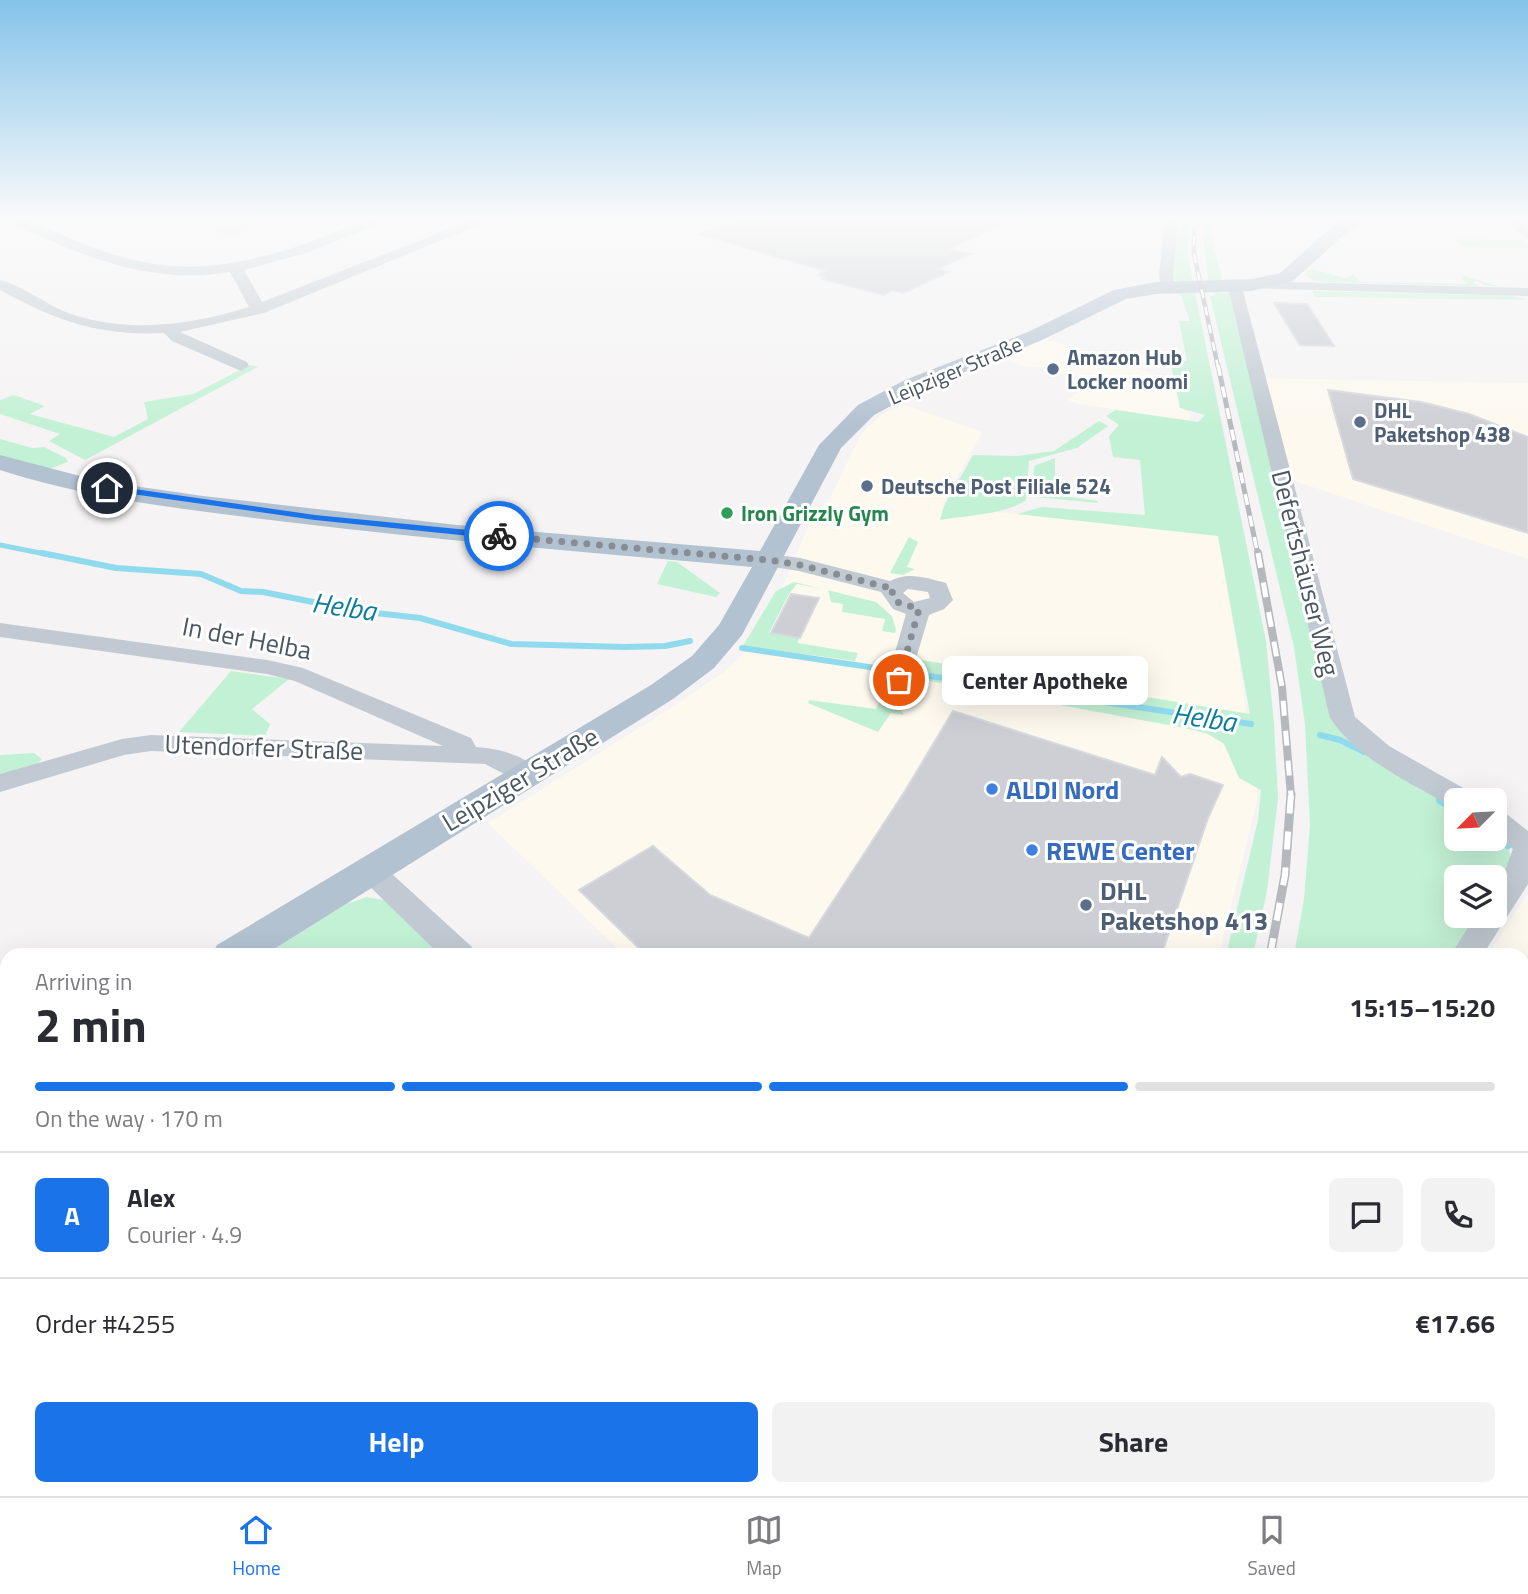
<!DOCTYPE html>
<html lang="en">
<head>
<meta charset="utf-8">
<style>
	body { margin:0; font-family:"Titillium Web",sans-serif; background:#f2f2f3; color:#2b2b33; height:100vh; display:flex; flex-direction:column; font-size:26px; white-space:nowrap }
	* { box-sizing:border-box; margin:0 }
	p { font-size:23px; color:#7c7c81 }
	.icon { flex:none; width:38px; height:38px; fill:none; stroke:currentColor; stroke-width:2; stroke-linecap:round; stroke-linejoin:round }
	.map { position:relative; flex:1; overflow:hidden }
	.panel { position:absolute; left:0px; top:948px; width:1530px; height:548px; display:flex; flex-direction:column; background:#fff; border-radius:21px 21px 0 0; box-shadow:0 7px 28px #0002 }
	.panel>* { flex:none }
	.needle { width:46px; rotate:246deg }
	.tools { position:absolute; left:1444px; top:788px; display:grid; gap:14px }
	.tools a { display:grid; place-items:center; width:63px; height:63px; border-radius:10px; background:#fff; box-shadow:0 7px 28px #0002; font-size:35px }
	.pin { position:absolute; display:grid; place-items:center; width:60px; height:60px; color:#fff; margin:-30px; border:4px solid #fff; border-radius:50%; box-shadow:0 2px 7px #0007 }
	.courier { position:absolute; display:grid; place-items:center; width:70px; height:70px; margin:-35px; border:5px solid #1a73e8; border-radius:50%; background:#fff; color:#222; box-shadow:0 2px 9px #0007 }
	.bubble { position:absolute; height:49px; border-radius:10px; background:#fff; box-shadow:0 7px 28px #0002; font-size:23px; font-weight:700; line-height:49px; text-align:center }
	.summary em { font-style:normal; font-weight:700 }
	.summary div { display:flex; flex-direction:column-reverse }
	.summary { display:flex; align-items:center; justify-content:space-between; height:119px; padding:0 35px }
	h1 { font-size:46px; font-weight:700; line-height:52px }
	.bar { display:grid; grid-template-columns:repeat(4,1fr); gap:10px 7px; align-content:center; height:84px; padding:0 35px }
	.bar i { height:9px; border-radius:5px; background:#e1e1e2 }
	.bar .active { background:#1a73e8 }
	.bar p { grid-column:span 4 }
	.line { display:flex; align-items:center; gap:18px; padding:0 35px; border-top:2px solid #e1e1e2 }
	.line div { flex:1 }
	.round { display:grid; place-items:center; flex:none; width:74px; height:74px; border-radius:10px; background:#f2f2f3 }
	.action { display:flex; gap:14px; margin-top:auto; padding:14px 35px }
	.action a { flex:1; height:80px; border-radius:10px; background:#1a73e8; color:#fff; font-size:28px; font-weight:700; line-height:80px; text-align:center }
	.action a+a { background:#f2f2f3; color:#2b2b33 }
	.menu { display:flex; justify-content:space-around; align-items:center; height:98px; border-top:2px solid #e1e1e2; background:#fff; font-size:19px; color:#7c7c81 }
	.menu a { display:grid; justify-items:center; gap:4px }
	.menu .active { color:#1a73e8 }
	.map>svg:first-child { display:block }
	.commercial { fill:#fdf9ef }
	.education { fill:#e6e4e5 }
	.green { fill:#c3f1d5 }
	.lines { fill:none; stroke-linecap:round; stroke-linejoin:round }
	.stream-far2 { stroke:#90daee; stroke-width:5 }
	.stream-far1 { stroke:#90daee; stroke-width:6 }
	.stream { stroke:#90daee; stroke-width:8 }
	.building { fill:#cdcfd5; stroke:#d7d9de; stroke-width:2 }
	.minor { fill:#c1cad2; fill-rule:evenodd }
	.major { fill:#b3c2d1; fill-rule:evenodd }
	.rail-far4-casing { stroke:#b5b8bd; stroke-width:4.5 }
	.rail-far3-casing { stroke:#b5b8bd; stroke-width:5 }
	.rail-far2-casing { stroke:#b5b8bd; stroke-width:8 }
	.rail-far1-casing { stroke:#b5b8bd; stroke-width:9 }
	.rail-casing { stroke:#b5b8bd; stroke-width:10 }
	.rail-far4 { stroke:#fff; stroke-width:2.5; stroke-dasharray:9; stroke-linecap:butt }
	.rail-far3 { stroke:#fff; stroke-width:3.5; stroke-dasharray:11; stroke-linecap:butt }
	.rail-far2 { stroke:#fff; stroke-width:5; stroke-dasharray:15; stroke-linecap:butt }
	.rail-far1 { stroke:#fff; stroke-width:6; stroke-dasharray:18; stroke-linecap:butt }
	.rail { stroke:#fff; stroke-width:8; stroke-dasharray:24; stroke-linecap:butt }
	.route { fill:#1a73e8 }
	.done { stroke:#868d94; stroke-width:7; stroke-dasharray:0 12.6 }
	.service-dot { fill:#5c6f8a; stroke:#fff; stroke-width:2.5 }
	.leisure-dot { fill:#2e9e5b; stroke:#fff; stroke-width:2.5 }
	.shop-dot { fill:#3f7fe0; stroke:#fff; stroke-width:2.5 }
	.labels { text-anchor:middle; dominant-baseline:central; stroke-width:6; stroke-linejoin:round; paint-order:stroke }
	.far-service-label { font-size:21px; font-weight:bold; fill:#4e5e75; stroke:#fff; text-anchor:start }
	.far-street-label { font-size:21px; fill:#4a5661; stroke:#fff }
	.far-leisure-label { font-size:21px; font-weight:bold; fill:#27864d; stroke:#fff; text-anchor:start }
	.street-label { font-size:26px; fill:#4a5661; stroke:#fff }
	.shop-label { font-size:26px; font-weight:bold; fill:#366cbe; stroke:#fff; text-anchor:start }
	.service-label { font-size:26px; font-weight:bold; fill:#4e5e75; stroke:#fff; text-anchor:start }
	.water-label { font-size:28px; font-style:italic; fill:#0c7c9b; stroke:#fff }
</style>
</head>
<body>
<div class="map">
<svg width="1528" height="1496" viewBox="0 0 1528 1496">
	<rect width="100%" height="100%" fill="#f5f3f3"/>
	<g class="commercial">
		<path d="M1046 339 1175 381 1180 408 1189 412 1191 421 1079 404 1067 400 1095 382 1045 367H1027L999 358Z"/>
		<path d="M1262 378 1528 383V559L1286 478Z"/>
		<path d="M902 404 982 432 942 506 1218 536 1238 654 1258 797 1219 955H624L488 823 671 708 724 672 739 658 755 637 779 595 813 515 831 496 858 440 867 427 880 416Z"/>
		<path d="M1528 893V1496H1162L1166 1489H1522V956L1488 955Z"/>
		<path d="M7 1120V1486L0 1479V1125Z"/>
		<path d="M10 1489H381L376 1496H16Z"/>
	</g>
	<path class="education" d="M177 218H294L219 239 213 231Z"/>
	<g class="green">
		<path d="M1180 218H1188V257L1193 283 1179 282 1173 278Z"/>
		<path d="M1206 218H1211L1212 239 1223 283 1209 284 1204 246Z"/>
		<path d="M1455 239 1523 240 1528 248 1464 247Z"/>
		<path d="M1311 269 1345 278 1354 274 1360 282 1467 284 1461 277 1465 276 1499 287 1484 285 1479 281H1473L1477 286 1326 282 1313 280 1305 274Z"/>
		<path d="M1312 291 1512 296 1528 300 1330 297H1315Z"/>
		<path d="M1195 292 1266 641 1274 724 1278 798 1267 891 1253 955H1226L1258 820 1261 790 1239 778 1224 744 1208 734 1185 728 918 679 921 660 1250 714 1218 536 1017 514 1042 507 1145 515 1140 460 1113 457 1109 436 1119 425 1106 416 1116 410 1198 422 1205 415 1180 408 1170 360 1187 361 1179 321H1190L1180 293Z"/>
		<path d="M1213 292 1230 293 1331 710 1456 804V838H1494L1495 829C1518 852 1512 866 1495 892L1494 877H1456V915H1478L1451 955H1294L1304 899 1310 825 1305 724 1294 647 1210 296H1214Z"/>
		<path d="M250 365 258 367 85 460 49 441 60 434 0 414V400L14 395 45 406 30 414 114 437 148 419 144 402 193 394Z"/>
		<path d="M1099 421 1108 426 1077 448 1029 461 1026 500C1008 514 963 516 940 520L944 506 973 455 1017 456 1054 451Z"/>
		<path d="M0 439 32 448 44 447 66 458 68 462 46 470 0 456Z"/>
		<path d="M1055 458V495L1098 501V503L1036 497 1033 492 1034 466Z"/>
		<path d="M909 537 918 542 907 567 915 569 903 575 890 573Z"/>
		<path d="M668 561 677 562 720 593 716 597 657 584Z"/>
		<path d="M794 582 876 602 892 616 896 630 895 633 882 631 885 619 842 612 843 604 831 602 828 590 797 584 789 594 769 633 799 638 798 643 858 653 855 661 743 646 776 591Z"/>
		<path d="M231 671 289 679 252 709 270 724 265 736 179 732Z"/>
		<path d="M881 698 896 703 904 715 891 713 878 732 808 703 809 700 876 709Z"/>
		<path d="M34 753 42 759 37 764 0 776V755Z"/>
		<path d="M367 897 388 901 445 956H263L346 904Z"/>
		<path d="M385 1489H721L717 1496H379Z"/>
	</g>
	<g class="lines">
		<path class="stream-far2" d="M0 545 50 555"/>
		<g class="stream-far1">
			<path d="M42 553 116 568 201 574 241 591 263 592 358 611 420 618 511 644 625 647 665 646 690 641"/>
			<path d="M742 648 1251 724"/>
			<path d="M1320 735 1340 740 1364 752"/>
		</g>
		<g class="stream">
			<path d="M1440 800 1456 810"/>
			<path d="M1494 835 1508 845"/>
		</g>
	</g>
	<g class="building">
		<path d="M741 218H1015L949 249 970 254 938 269 949 272 903 293 893 290 884 295 822 279 826 277 818 275 826 271 699 234Z"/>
		<path d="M1274 303 1307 304 1334 346 1300 345Z"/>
		<path d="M1328 390 1421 402 1469 414 1528 437V533L1353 479Z"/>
		<path d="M791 594 819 598 800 638 771 633Z"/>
		<path d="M953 711 1155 775 1162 757 1181 777 1190 774 1223 785 1208 818 1161 956H647L579 890 653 846 710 895 809 938 905 791Z"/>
	</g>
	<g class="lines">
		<g class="minor">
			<path d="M6 218H24C131 267 181 283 296 247 328 237 360 218 393 218L309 252 244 270 262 302 477 218H496L264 313 180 332 247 362 249 366 241 371 172 341 164 333C98 336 57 321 0 290V280C24 286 45 304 68 313 126 334 192 325 249 307L230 272C166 283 108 266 49 240 35 234 17 228 6 218Z"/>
			<path d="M1165 218H1179L1173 275 1175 288 1168 292 1161 288 1159 275Z"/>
			<path d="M1502 218H1516L1528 228V239Z"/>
			<path d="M1252 281 1528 288V296L1247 288 1245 285 1247 282Z"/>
			<path d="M1235 283 1242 287 1355 717 1389 746 1472 793 1476 800H1456V808L1452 807C1410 782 1358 760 1330 718L1228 287Z"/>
			<path d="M768 554 800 558 890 581C908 571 927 578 946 583L953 600 944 609 929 615 908 685 899 687 890 685 887 680 906 614 893 609 881 592 799 571 760 565 757 560 760 555ZM908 589 928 592 930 598 914 602 903 593Z"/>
			<path d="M0 623 267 660 303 668 471 738 476 747C497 748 530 756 541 775L538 781 528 784 518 781 485 764 151 751 124 755 0 792V774L122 739 151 735 443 746 295 681 267 674 0 637Z"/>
			<path d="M1494 810 1504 812 1528 831V884L1482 956H1450L1476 915H1494V887L1504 873 1513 849 1494 834Z"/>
			<path d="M370 860 380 863 472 947 476 956H441L360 877 355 870 360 863Z"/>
			<path d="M1116 1489H1162L1159 1496H1114Z"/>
		</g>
		<g class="major">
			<path d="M1348 218H1370L1345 234 1293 281 1252 291 1156 294 1126 299 1042 340 921 390 874 415 841 448 742 635 714 668 673 699 263 956H211L217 945 651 685 692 656 719 625 752 567C597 553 441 541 287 522 190 510 93 500 0 470V455L99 481 203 496 457 525 760 551 819 445 858 405 905 380 1028 332 1114 290 1156 282 1252 279 1280 273 1333 226Z"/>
			<path d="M7 1074V1114L0 1117V1077Z"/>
		</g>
		<g class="rail-far4-casing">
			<path id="rail-far4" d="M1194 218V254L1218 367"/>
		</g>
		<g class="rail-far3-casing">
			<path id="rail-far3" d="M1218 365 1258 555"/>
		</g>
		<g class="rail-far2-casing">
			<path id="rail-far2" d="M1258 553 1282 687 1291 796"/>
		</g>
		<g class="rail-far1-casing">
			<path id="rail-far1" d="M1270 956 1285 875 1291 794"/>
		</g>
		<g class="rail-casing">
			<path id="rail" d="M1005 1496 1010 1489"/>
		</g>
		<use href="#rail-far4" class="rail-far4"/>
		<use href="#rail-far3" class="rail-far3"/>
		<use href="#rail-far2" class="rail-far2"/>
		<use href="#rail-far1" class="rail-far1"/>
		<use href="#rail" class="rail"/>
	</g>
	<linearGradient id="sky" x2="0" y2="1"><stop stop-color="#85c3ea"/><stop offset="0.51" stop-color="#fafafa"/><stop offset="1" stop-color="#fafafa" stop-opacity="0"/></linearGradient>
	<rect width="1528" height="428" fill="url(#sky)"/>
	<path class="route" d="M107 485 315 515 499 533 504 536 499 539 315 520 104 490Z"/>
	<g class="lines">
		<path class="done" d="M499 536 768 560 800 565 894 589 892 593 897 602 919 609 899 680"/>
	</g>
	<g class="service-dot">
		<circle cx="1053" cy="369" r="7"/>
		<circle cx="1360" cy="422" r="7"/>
		<circle cx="867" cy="486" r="7"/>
		<circle cx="1086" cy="905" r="7"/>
	</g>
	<circle class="leisure-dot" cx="727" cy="513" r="7"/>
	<g class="shop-dot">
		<circle cx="992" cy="789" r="7"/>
		<circle cx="1032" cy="850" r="7"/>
	</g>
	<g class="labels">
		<g class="far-service-label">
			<text x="1067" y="357">Amazon Hub<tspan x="1067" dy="24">Locker noomi</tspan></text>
			<text x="1374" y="410">DHL<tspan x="1374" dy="24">Paketshop 438</tspan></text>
			<text x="881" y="486">Deutsche Post Filiale 524</text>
		</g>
		<g class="far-street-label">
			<text transform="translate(955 370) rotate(-23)">Leipziger Straße</text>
		</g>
		<g class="far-leisure-label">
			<text x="741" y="513">Iron Grizzly Gym</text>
		</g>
		<g class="street-label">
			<text transform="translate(1306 573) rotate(76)">Defertshäuser Weg</text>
			<text transform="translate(247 638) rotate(11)">In der Helba</text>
			<text transform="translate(264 747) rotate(2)">Utendorfer Straße</text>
			<text transform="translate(520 779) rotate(-31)">Leipziger Straße</text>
		</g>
		<g class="shop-label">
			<text x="1006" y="789">ALDI Nord</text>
			<text x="1046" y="850">REWE Center</text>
		</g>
		<g class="service-label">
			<text x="1100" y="890">DHL<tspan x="1100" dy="30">Paketshop 413</tspan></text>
		</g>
		<g class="water-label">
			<text transform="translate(344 606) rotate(8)">Helba</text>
			<text transform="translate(1204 717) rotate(8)">Helba</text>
		</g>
	</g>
</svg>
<div class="tools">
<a><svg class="needle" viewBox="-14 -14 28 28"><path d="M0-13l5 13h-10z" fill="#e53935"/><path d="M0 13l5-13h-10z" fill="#7c7c81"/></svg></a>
<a><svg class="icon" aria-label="layers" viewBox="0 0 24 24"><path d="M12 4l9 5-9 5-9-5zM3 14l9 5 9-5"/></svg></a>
</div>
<div class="pin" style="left:899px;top:680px;background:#ea580c"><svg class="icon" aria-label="bag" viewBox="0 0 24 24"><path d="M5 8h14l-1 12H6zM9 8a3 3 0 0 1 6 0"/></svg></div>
<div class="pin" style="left:107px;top:488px;background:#1f2937"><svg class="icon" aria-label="home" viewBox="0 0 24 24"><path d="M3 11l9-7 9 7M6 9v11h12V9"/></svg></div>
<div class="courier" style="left:499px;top:536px"><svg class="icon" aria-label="bike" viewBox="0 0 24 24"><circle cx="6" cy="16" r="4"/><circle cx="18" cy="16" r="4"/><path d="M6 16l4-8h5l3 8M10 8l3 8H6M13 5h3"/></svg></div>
<div class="bubble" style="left:942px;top:656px;width:206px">Center Apotheke</div>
<section class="panel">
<div class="summary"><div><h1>2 min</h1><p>Arriving in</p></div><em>15:15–15:20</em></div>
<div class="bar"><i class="active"></i><i class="active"></i><i class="active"></i><i></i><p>On the way · 170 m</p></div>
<div class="line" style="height:126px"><b class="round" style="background:#1a73e8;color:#fff">A</b><div><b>Alex</b><p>Courier · 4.9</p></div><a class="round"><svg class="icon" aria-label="chat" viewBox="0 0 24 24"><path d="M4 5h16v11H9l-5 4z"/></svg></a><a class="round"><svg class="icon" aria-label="phone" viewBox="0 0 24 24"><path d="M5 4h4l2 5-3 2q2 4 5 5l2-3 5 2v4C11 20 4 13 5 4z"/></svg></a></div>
<div class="line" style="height:91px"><div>Order #4255</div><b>€17.66</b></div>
<div class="action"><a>Help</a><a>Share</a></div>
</section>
</div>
<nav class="menu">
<a class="active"><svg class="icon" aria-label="home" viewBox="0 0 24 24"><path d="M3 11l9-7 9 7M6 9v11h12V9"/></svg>Home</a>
<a><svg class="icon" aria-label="map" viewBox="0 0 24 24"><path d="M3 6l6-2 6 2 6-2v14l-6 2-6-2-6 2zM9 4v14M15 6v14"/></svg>Map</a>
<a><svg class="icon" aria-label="saved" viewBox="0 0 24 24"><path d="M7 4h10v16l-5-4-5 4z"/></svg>Saved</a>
</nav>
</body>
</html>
